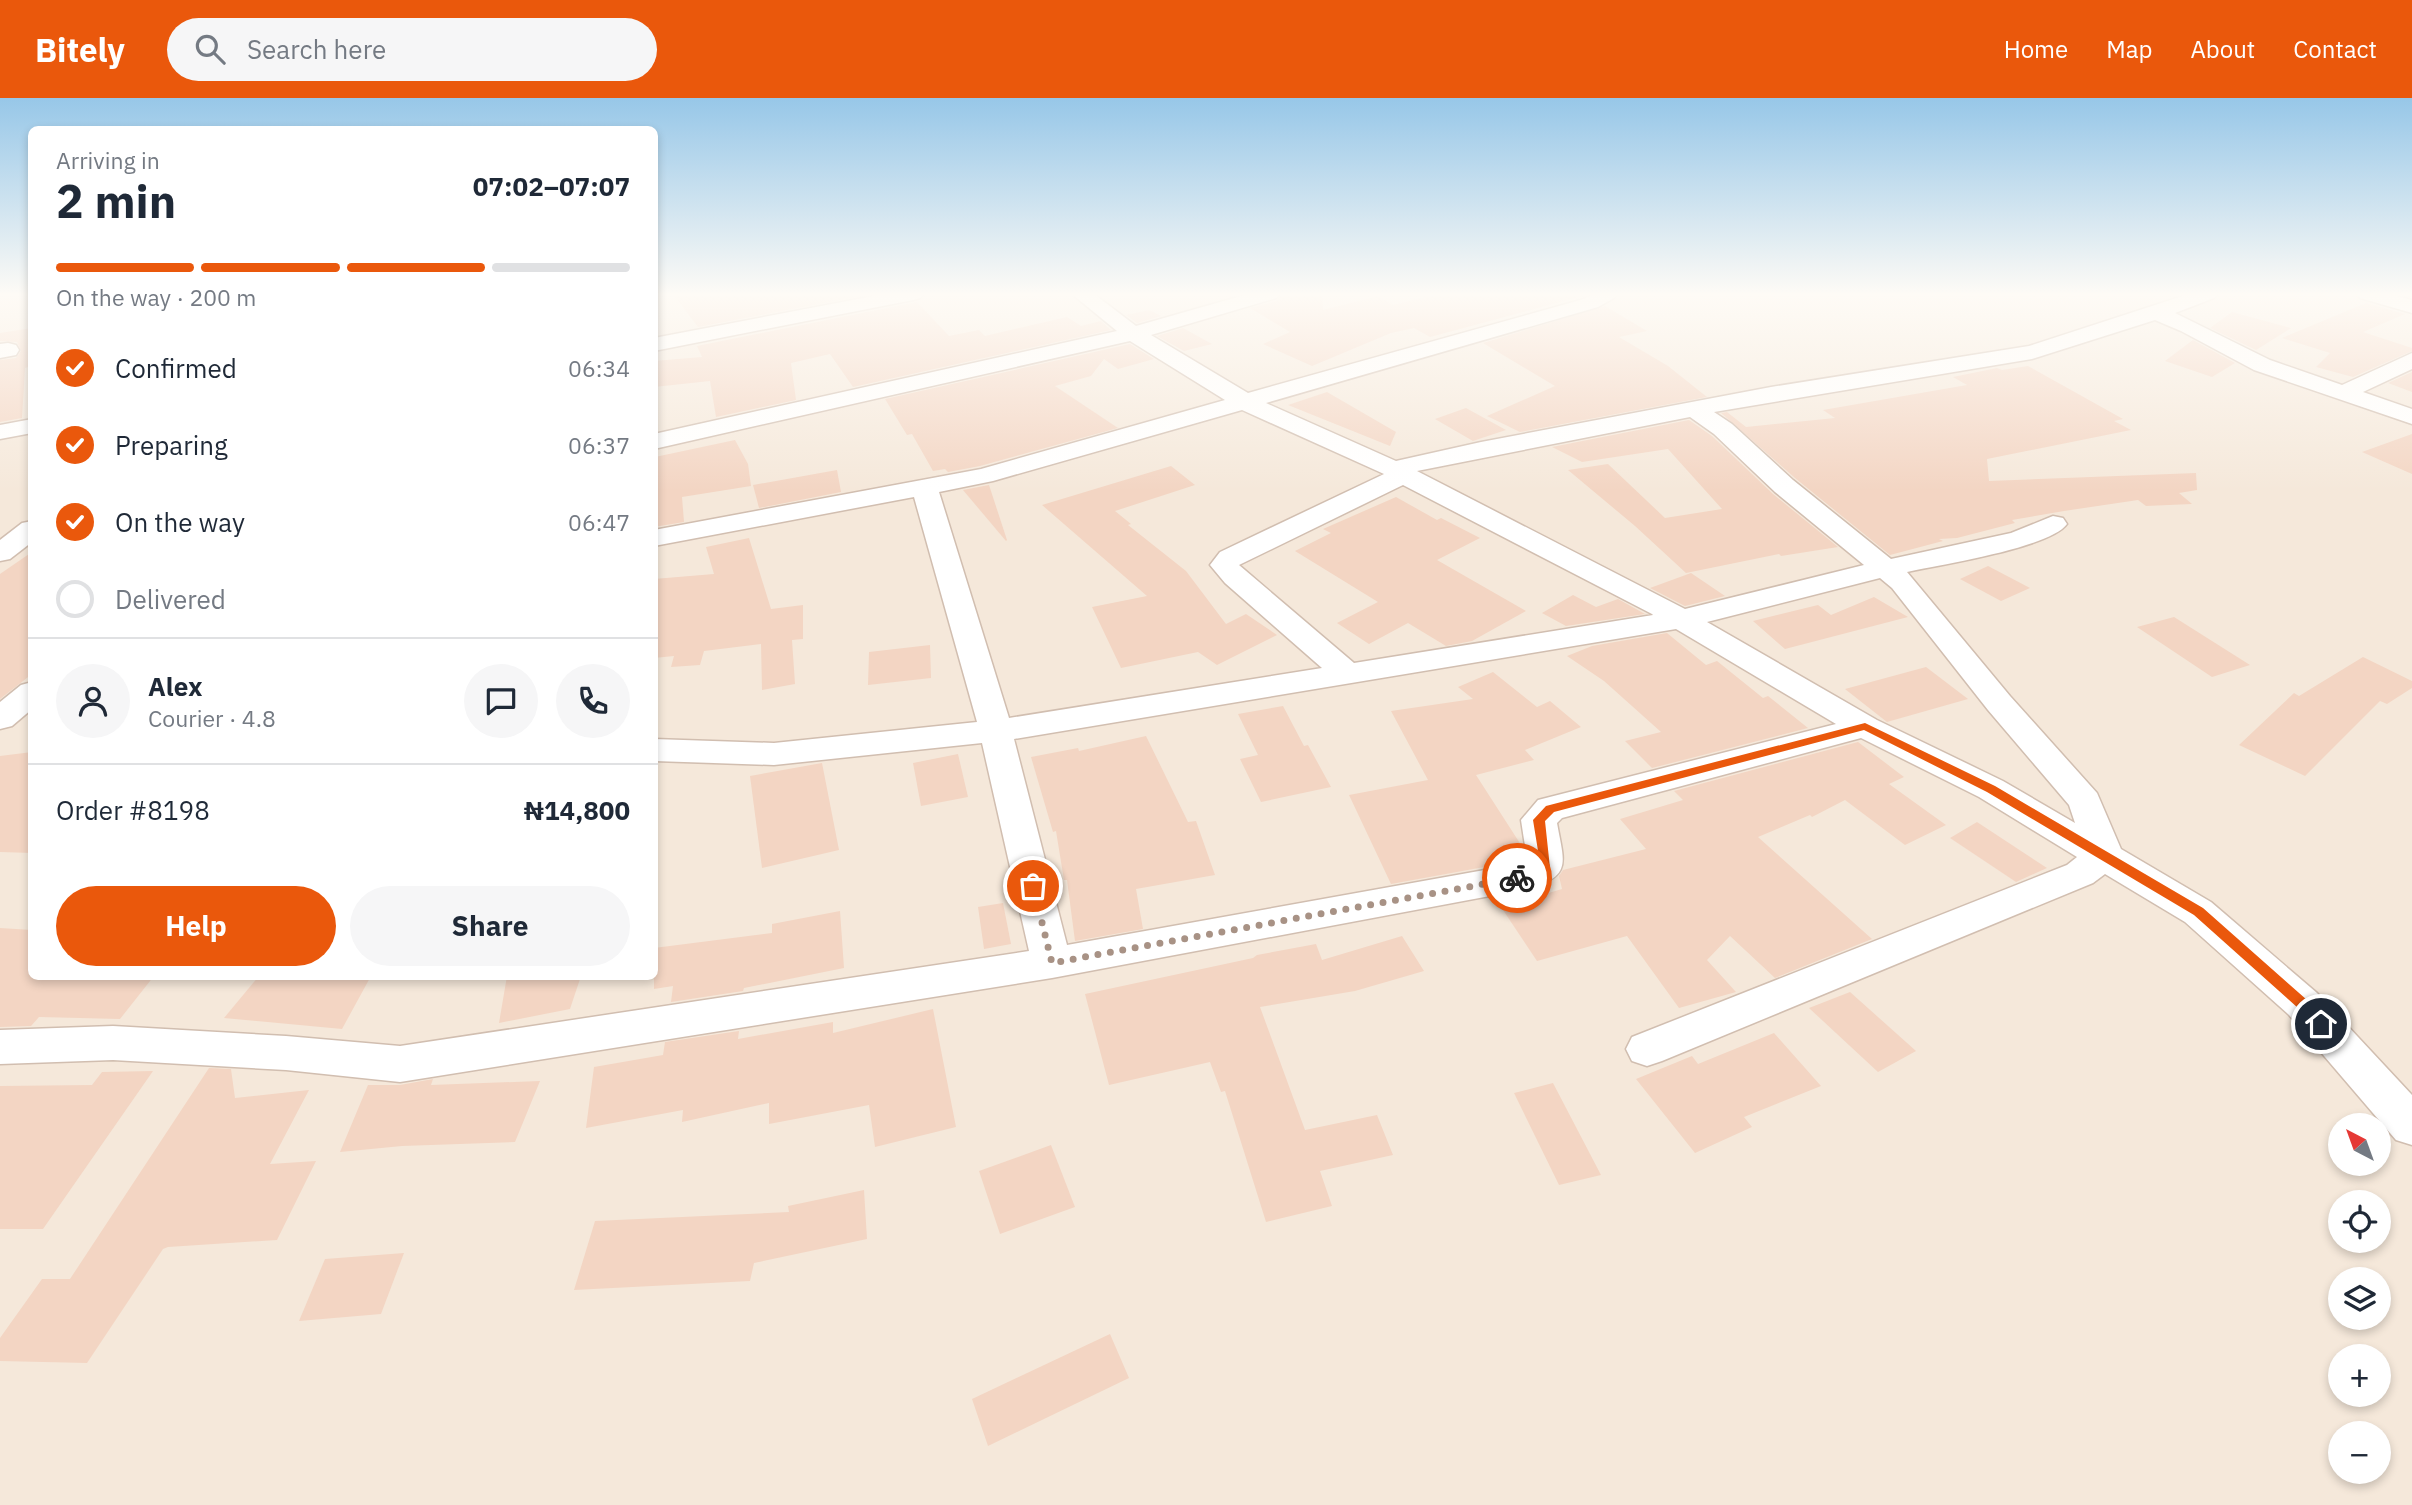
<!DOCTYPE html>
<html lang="en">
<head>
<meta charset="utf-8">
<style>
	body { margin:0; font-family:"IBM Plex Sans",sans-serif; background:#f6f6f7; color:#1f2937; height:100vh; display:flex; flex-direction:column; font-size:26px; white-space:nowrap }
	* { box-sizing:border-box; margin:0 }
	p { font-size:23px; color:#747a83 }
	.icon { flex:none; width:38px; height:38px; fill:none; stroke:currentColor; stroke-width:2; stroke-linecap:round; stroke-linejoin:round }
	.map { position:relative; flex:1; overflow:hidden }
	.drawer { position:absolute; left:28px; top:28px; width:630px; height:854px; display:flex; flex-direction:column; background:#fff; border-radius:10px; box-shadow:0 4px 10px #0003 }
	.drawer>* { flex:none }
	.needle { width:46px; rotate:319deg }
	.buttons { position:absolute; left:2328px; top:1015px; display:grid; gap:14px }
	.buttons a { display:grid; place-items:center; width:63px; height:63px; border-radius:50%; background:#fff; box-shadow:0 4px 10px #0003; font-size:35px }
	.pin { position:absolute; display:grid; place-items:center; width:60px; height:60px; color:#fff; margin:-30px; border:4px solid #fff; border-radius:50%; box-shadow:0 2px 7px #0007 }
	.courier { position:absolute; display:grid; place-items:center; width:70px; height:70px; margin:-35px; border:5px solid #ea580c; border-radius:50%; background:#fff; color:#222; box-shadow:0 2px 9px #0007 }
	.headline em { font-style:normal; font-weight:700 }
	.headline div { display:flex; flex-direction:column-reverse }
	.headline { display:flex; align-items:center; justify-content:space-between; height:119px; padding:0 28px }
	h1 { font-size:46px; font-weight:700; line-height:52px }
	.bar { display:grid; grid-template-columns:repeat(4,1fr); gap:10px 7px; align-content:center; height:84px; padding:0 28px }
	.bar i { height:9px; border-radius:5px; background:#e0e1e3 }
	.bar .current { background:#ea580c }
	.bar p { grid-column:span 4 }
	.line { display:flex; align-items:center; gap:18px; padding:0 28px; border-top:2px solid #e0e1e3 }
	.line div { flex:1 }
	.round { display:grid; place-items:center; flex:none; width:74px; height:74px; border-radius:37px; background:#f6f6f7 }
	ol { padding:0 28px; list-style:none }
	li { display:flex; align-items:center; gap:21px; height:77px }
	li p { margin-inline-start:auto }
	li .icon { padding:7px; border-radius:50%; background:#ea580c; color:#fff; stroke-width:4 }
	li:last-child { color:#747a83 }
	li i { width:38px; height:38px; border:4px solid #e0e1e3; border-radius:50% }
	.primary-button { display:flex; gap:14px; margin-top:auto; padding:14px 28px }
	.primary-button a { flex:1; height:80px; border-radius:42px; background:#ea580c; color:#fff; font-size:28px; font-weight:700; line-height:80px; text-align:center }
	.primary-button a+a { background:#f6f6f7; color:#1f2937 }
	header { display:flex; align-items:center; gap:42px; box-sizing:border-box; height:98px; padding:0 35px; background:#ea580c; color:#fff }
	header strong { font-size:33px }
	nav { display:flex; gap:38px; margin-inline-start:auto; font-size:24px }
	.search { width:490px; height:63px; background:#f6f6f7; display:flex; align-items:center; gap:18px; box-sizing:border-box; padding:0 24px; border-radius:38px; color:#747a83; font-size:26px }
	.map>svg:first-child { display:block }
	.residential { fill:#f5e8da; fill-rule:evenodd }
	.building { fill:#f3d5c3 }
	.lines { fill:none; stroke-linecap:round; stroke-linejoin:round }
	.minor-casing { stroke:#d1beb0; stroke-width:3 }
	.minor { fill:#fff; fill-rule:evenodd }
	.route { fill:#ea580c }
	.done { stroke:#a89285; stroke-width:7; stroke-dasharray:0 12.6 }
</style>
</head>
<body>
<header>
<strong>Bitely</strong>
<div class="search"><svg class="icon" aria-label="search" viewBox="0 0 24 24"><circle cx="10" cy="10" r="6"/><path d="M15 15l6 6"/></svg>Search here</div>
<nav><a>Home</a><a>Map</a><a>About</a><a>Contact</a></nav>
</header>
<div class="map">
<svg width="2412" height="1407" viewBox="0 0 2412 1407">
	<rect width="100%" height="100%" fill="#fdf6ec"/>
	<path class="residential" d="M0 196H32V878H654L655 196H2412V1407H0ZM2340 1027H2378V1066H2340ZM2340 1104H2378V1143H2340ZM2340 1181H2378V1220H2340ZM2340 1258H2378V1297H2340ZM2340 1335H2378V1374H2340Z"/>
	<g class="building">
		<path d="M673 196H872L698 229Z"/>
		<path d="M1282 196H1322L1323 212 1378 198 1393 207 1437 196 1586 197 1430 239 1414 230 1391 235 1312 268 1263 246 1290 234 1250 210 1277 203Z"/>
		<path d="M917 204 949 238 979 232 985 238 1067 219 1081 228 1101 223 1111 232 853 289 830 256 791 265 796 302 716 319 710 283 654 289V263L702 259 697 248Z"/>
		<path d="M2366 205 2405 216 2363 234 2412 250V253L2353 279 2316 269 2330 255 2282 240Z"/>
		<path d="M1605 208 1647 233 1619 239 1668 268 1707 299 1520 334 1487 318 1555 288 1483 245Z"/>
		<path d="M1149 212 1161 218 1137 225 1126 217Z"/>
		<path d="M2232 214 2291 230 2256 252 2210 230Z"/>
		<path d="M32 230V268L25 270 22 320 0 324V262L16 260 21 253 17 244 0 243V235Z"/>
		<path d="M1183 230 1212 246 1184 253 1157 238Z"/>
		<path d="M2193 242 2235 265 2212 279 2165 263Z"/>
		<path d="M1130 246 1154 261 1118 271 1104 261 1091 278 1055 288 1118 330 980 368 948 374 945 371 933 373 912 336 907 337 885 301Z"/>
		<path d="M2028 268 2123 321 2114 323 2131 332 1987 361 1989 383 2196 375 2197 392 2179 395 2192 406 2146 408 2138 402 2064 413 2012 422 2015 425 1957 440 1939 441 1943 443 1890 457 1795 380 1721 315 1727 314 1746 329 1835 320 1823 312 1967 287 1953 279 1997 270 2002 272Z"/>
		<path d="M2412 274V294L2388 285Z"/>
		<path d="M1327 294 1396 334 1390 348 1288 307Z"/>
		<path d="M1466 310 1506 332 1473 343 1435 321Z"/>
		<path d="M1689 322 1712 338 1773 396 1838 449 1781 458 1779 456 1686 475 1635 428 1568 372 1608 366 1665 420 1722 411 1668 351 1582 364 1552 349Z"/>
		<path d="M2412 336V376L2362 354Z"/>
		<path d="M735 342 748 366 751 388 682 399 684 424 654 429 655 359Z"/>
		<path d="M1171 368 1195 387 1115 413 1131 426 1128 427 1186 473 1226 526 1246 516 1277 537 1217 567 1198 554 1121 570 1092 509 1147 498 1042 407Z"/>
		<path d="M837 372 841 394 759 410 753 387Z"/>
		<path d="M989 387 1007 442 1006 443 963 392Z"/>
		<path d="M1396 399 1437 422 1441 420 1480 440 1437 462 1526 513 1472 543 1446 548 1408 525 1369 546 1337 525 1378 504 1295 453 1331 435 1323 431Z"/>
		<path d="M749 440 771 511 803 507V541L792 542 795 586 762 592 761 546 704 553 700 567 671 569 674 558 654 560V481L714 476 706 449Z"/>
		<path d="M32 454V576L0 601V476Z"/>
		<path d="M1988 468 2030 490 2001 503 1960 481Z"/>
		<path d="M1691 475 1725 498 1685 508 1650 490Z"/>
		<path d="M1573 497 1596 509 1618 501 1645 516 1566 528 1542 515Z"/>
		<path d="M1874 499 1908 519 1785 551 1753 523 1818 507 1831 517Z"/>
		<path d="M2174 519 2250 567 2212 579 2137 529Z"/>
		<path d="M1667 535 1706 567 1717 563 1763 600 1768 598 1808 630 1652 670 1625 643 1661 634 1604 583 1567 558 1592 548Z"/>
		<path d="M930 547 931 580 868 587 869 554Z"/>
		<path d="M2363 559 2412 583V590L2387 606 2380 603 2305 678 2239 647 2294 595 2299 598Z"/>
		<path d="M1926 569 1968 601 1887 624 1845 591Z"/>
		<path d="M1493 574 1537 609 1550 603 1581 629 1525 652 1534 662 1476 677 1523 750 1524 760 1517 763 1391 786 1349 697 1428 682 1391 613 1473 601 1458 589Z"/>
		<path d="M1283 608 1304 648 1308 647 1331 689 1261 704 1240 661 1258 657 1238 616Z"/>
		<path d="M1146 638 1188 724 1196 723 1215 777 1136 791 1143 831 1075 843 1067 782H1064L1056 733 1053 734 1031 659 1078 650 1079 653Z"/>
		<path d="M1858 644 1904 679 1889 686 1946 727 1905 747 1845 702 1812 719 1810 717 1758 739 1872 841 1775 880 1730 838 1707 862 1736 894 1679 910 1627 838 1537 863 1501 809 1562 791 1559 778 1563 772 1646 751 1620 721 1683 702 1674 693Z"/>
		<path d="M32 654V755L0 754V658Z"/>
		<path d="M958 656 968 699 921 708 913 665Z"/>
		<path d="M822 665 839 752 762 770 750 678Z"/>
		<path d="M1977 724 2047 770 2016 784 1950 740Z"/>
		<path d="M1003 805 1011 846 984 851 978 809Z"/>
		<path d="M840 813 844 870 744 890 743 893 671 904 673 888 654 891V850L772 835V826Z"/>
		<path d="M0 830 32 832V878H154L120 921 39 919 31 928 0 929Z"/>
		<path d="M1402 838 1424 873 1355 893 1260 909 1305 1032 1377 1017 1393 1057 1320 1073 1332 1108 1266 1124 1225 993 1221 994 1210 964 1109 987 1085 896 1253 860 1257 857 1316 846 1322 862Z"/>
		<path d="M259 878H371L342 931 224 920Z"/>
		<path d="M507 878H581L570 911 499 925Z"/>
		<path d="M1850 894 1916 953 1878 974 1809 910Z"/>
		<path d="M933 911 956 1029 875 1049 869 1007 769 1026V1005L682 1024 683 1012 586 1030 594 969 663 957 665 944 739 933 738 941 833 924V935Z"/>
		<path d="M1774 935 1821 988 1744 1019 1752 1029 1695 1055 1636 981 1692 958 1698 966Z"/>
		<path d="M209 970 231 971 235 1000 309 992 270 1066 316 1063 277 1142 168 1149 163 1151 87 1265 0 1263V1240L42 1181H70Z"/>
		<path d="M153 973 43 1131H0V988L92 987 102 974Z"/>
		<path d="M433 981 431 987 540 983 515 1044 402 1048 340 1054 368 987H400Z"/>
		<path d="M1553 985 1601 1077 1559 1087 1514 995Z"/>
		<path d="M1051 1047 1075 1109 1000 1136 979 1073Z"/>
		<path d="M864 1092 867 1141 754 1165 750 1183 574 1192 595 1123 789 1114 788 1108Z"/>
		<path d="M404 1155 381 1216 299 1223 325 1161Z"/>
		<path d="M1110 1236 1129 1280 988 1348 972 1301Z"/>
	</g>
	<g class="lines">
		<g class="minor-casing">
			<g id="minor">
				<path d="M884 196H923L920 200 913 202 654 253V240Z"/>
				<path d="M1072 196H1094L1136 228 1248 196H1279L1276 200 1151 237 1248 295 1584 201 1593 196H1617L1614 200 1598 209 1266 305 1396 363 1481 344 1771 289 2029 248 2189 196H2217L2214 200 2175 215 2270 262 2342 287 2412 255V271L2363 294 2412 311V326L2254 272 2181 233 2155 222 2032 261 1714 314 1732 326 1793 382 1891 461 2011 435 2053 418 2063 420 2067 426C2050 450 1939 467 1907 474L2010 598 2097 695 2121 751 2211 804 2317 895 2412 997V1047L2396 1042 2289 917 2185 824 2105 776 2093 785 1662 963 1647 968 1632 963 1626 951 1632 939 2067 767 2077 759 1979 699 1861 640 1562 720 1557 725C1564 765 1573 778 1527 791L1052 880 400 984 286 972 113 962 0 966V932L113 928 286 938 400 948 1029 853 982 645 774 667 654 663V641L774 645 977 624 914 399 654 448V432L981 371 1225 302 1130 243 654 351V336L1117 233ZM1242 312 1384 376 1220 454 1210 467 1225 485 1322 570 1009 620 939 394 993 383ZM1690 319 1714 336 1775 394 1864 467 1685 511 1417 373ZM1403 387 1652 516 1653 517 1354 565 1239 467ZM1880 480 1892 490 1988 612 2069 707 2075 725 2003 683 1877 622 1707 524ZM1676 531 1836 626 1538 702 1521 722 1527 761 1518 766 1067 847 1014 641Z"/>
				<path d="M2357 196H2388L2412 202V215L2360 200Z"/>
				<path d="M8 245 16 247 19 252 16 257 0 260V246Z"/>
				<path d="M32 321V335L0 341V327Z"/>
				<path d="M32 423V444L10 461 0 463V442L22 425Z"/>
				<path d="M32 584V611L12 628 0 631V604L21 587Z"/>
			</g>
		</g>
		<use href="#minor" class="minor"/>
	</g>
	<linearGradient id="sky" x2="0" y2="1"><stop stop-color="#97c7e8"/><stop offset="0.5" stop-color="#fefbf6"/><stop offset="1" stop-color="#fefbf6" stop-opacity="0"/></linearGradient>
	<rect width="2412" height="393" fill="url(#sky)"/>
	<path class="route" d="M1865 625 1995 688 2203 810 2307 902 2326 922V930H2316L2298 910 2194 817 1987 694 1864 632 1554 714 1545 723 1550 770 1531 781 1517 784 1511 780 1540 765 1533 722 1546 708Z"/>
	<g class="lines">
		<path class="done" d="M1033 788 1052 865 1517 780"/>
	</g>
</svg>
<div class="buttons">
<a><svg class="needle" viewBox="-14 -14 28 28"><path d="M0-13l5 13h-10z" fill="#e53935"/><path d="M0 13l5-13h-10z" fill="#747a83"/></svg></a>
<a><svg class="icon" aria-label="locate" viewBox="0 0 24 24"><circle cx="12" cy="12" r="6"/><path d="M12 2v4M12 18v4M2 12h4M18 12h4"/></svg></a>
<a><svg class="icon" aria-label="layers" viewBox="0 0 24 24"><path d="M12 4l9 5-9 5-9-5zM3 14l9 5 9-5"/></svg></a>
<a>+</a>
<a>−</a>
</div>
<div class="pin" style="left:1033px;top:788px;background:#ea580c"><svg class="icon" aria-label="bag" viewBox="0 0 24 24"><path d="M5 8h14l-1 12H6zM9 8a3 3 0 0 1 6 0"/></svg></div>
<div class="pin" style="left:2321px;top:926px;background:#1f2937"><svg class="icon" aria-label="home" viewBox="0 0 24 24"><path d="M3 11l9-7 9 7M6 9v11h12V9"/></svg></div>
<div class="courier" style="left:1517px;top:780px"><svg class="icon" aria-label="bike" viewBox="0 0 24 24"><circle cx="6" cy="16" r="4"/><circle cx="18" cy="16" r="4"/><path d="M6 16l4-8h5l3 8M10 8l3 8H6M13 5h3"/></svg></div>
<section class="drawer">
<div class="headline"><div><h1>2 min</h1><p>Arriving in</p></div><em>07:02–07:07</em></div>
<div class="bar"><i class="current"></i><i class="current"></i><i class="current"></i><i></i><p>On the way · 200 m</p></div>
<ol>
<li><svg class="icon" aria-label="check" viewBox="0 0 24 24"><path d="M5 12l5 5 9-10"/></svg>Confirmed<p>06:34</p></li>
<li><svg class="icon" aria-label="check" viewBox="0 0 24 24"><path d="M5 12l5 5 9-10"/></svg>Preparing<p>06:37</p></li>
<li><svg class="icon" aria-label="check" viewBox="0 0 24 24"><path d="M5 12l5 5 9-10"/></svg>On the way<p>06:47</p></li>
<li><i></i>Delivered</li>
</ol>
<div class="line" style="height:126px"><a class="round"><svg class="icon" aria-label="person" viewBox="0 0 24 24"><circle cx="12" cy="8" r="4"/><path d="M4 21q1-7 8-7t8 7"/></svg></a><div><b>Alex</b><p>Courier · 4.8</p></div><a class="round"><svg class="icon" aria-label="chat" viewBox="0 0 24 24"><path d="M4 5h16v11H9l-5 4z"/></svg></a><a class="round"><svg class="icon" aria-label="phone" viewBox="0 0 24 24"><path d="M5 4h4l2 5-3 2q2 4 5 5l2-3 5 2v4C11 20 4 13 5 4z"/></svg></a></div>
<div class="line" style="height:91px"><div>Order #8198</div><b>₦14,800</b></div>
<div class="primary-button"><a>Help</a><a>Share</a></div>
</section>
</div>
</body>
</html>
